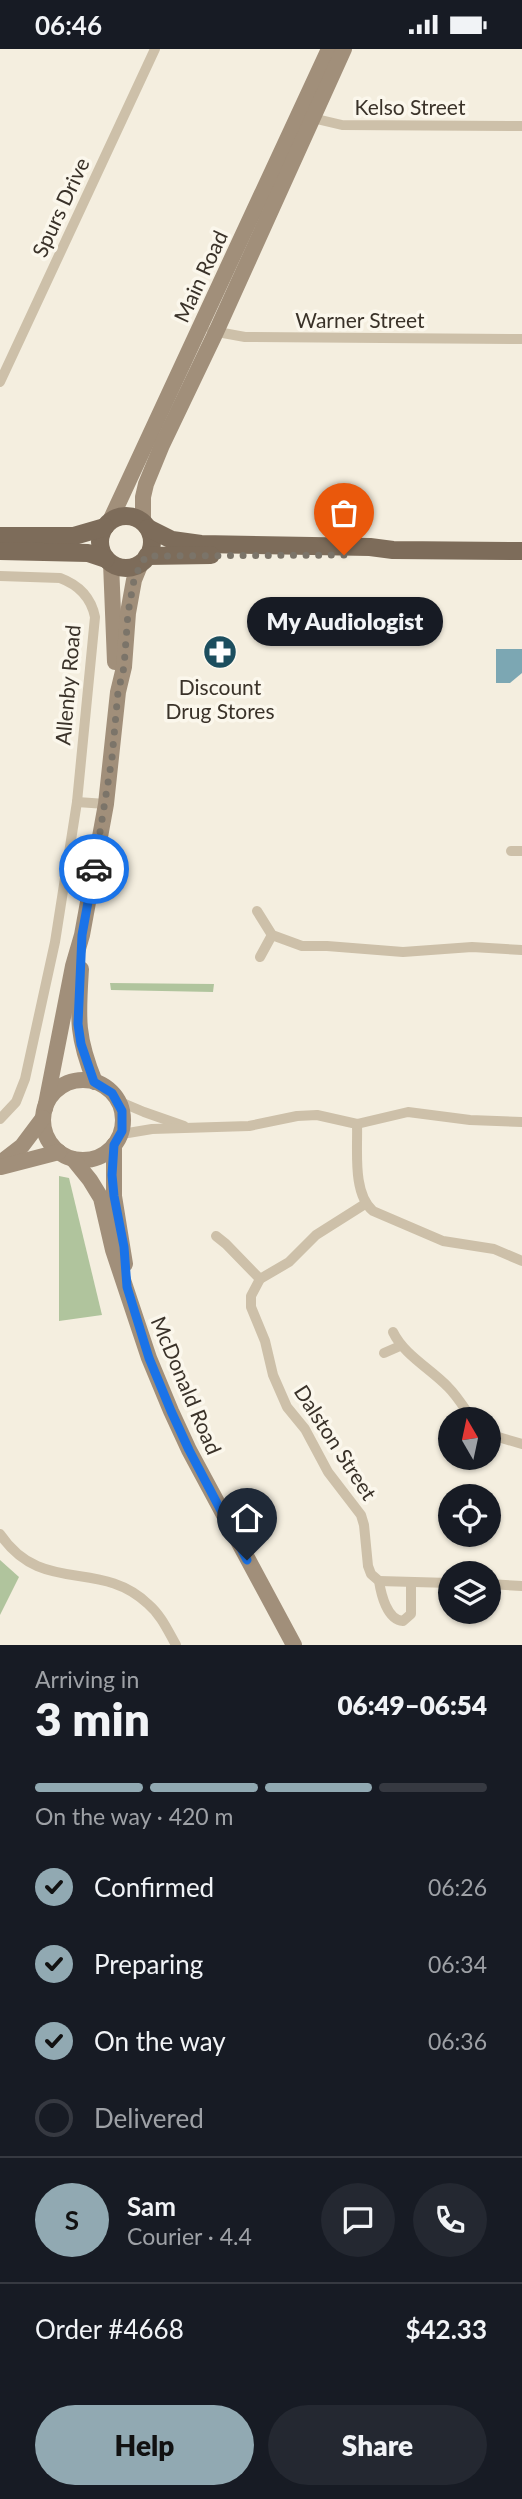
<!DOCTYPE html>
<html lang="en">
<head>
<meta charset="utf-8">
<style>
	body { margin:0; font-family:Lato,sans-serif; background:#242831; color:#f1f3f6; height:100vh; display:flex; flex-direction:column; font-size:26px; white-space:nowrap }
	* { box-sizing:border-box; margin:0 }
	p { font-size:23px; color:#9ea1a6 }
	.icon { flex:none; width:38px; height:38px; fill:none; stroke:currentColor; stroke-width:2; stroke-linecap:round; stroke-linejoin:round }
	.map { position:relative; height:1596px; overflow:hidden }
	.details { display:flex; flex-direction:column; background:#171b24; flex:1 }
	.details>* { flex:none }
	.needle { width:46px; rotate:351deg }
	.controls { position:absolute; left:438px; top:1358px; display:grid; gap:14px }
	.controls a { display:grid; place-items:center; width:63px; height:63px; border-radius:50%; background:#171b24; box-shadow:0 2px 5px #0004; font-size:35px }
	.pin { position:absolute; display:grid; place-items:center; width:60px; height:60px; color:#fff; margin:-72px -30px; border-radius:50% 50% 50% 0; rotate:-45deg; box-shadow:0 0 7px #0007 }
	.pin .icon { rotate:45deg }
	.courier { position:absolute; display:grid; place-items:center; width:70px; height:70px; margin:-35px; border:5px solid #1a73e8; border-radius:50%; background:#fff; color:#222; box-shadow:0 2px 9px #0007 }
	.bubble { position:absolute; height:49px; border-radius:24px; background:#171b24; box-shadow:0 2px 5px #0004; font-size:23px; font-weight:800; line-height:49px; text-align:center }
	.summary em { font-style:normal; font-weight:800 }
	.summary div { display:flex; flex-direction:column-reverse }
	.summary { display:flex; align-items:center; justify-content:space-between; height:119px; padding:0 35px }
	h1 { font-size:46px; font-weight:800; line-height:52px }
	.bar { display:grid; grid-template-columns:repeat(4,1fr); gap:10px 7px; align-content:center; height:84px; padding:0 35px }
	.bar i { height:9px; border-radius:5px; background:#363941 }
	.bar .current { background:#91a9b2 }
	.bar p { grid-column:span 4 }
	.line { display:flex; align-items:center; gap:18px; padding:0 35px; border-top:2px solid #363941 }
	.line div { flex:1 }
	.round { display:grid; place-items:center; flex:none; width:74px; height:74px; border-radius:37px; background:#242831 }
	ol { padding:0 35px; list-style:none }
	li { display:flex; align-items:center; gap:21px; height:77px }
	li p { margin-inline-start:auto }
	li .icon { padding:7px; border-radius:50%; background:#91a9b2; color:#111; stroke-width:4 }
	li:last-child { color:#9ea1a6 }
	li i { width:38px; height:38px; border:4px solid #363941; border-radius:50% }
	.cta { display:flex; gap:14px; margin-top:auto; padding:14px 35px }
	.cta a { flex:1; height:80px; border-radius:42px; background:#91a9b2; color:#111; font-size:28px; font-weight:800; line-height:80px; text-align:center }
	.cta a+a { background:#242831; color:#f1f3f6 }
	.status { display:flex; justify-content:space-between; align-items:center; height:49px; padding:0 35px; background:#171b24; direction:ltr }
	.status svg { height:19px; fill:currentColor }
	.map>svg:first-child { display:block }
	.green { fill:#b0c49d }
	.water { fill:#7ca7b3 }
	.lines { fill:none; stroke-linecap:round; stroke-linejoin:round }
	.minor { stroke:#cdc0a9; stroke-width:10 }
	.secondary { stroke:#a18f7a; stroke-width:16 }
	.primary { stroke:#7d6c5a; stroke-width:18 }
	.done { stroke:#7b7469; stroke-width:7; stroke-dasharray:0 12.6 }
	.route { stroke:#1a73e8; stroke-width:9 }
	.labels { text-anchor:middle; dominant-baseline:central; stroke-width:7; stroke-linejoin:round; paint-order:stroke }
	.street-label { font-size:21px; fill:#3a3229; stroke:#fbf7ec }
	.poi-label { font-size:21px; fill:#3a3229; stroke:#fbf7ec }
</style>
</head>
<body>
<div class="status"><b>06:46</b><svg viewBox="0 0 49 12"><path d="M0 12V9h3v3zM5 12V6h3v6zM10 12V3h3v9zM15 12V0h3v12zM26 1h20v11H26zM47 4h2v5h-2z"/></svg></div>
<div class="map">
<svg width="522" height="1596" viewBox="0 0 522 1596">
	<rect width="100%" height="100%" fill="#f4eedf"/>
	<g class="green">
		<path d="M110 934 214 935 213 943 111 941Z"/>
		<path d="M59 1127 69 1129 102 1266 59 1272Z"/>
		<path d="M0 1511 19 1528 0 1566Z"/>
	</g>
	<path class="water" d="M496 600H522V624L510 634H496Z"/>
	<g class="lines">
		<g class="minor">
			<path d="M308 68 342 76 522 77"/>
			<path d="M212 282 245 288 522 290"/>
			<path d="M0 333 155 0"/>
			<path d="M0 527 60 529C79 536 91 548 95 568L77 753 55 893 25 1030 16 1053 0 1070"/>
			<path d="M77 753 106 755"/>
			<path d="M511 802H522"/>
			<path d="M257 862 272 886 302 897H327L403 903 472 898 522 901"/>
			<path d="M260 908 272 886"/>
			<path d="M118 1052 144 1063 184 1077"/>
			<path d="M357 1075C358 1100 352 1144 373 1162L443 1192 494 1200 522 1212"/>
			<path d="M122 1082 128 1084 152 1080 249 1077 297 1067 317 1066 357 1075 408 1063 470 1071 522 1073"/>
			<path d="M365 1155 316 1186 289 1213 260 1230 251 1247V1258L265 1292 273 1326 287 1358 305 1380 328 1423 361 1466 364 1476 368 1517 371 1525 379 1532C381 1545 387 1571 403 1572L411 1565V1534"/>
			<path d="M216 1187 226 1195 260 1230"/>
			<path d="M393 1283C404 1306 431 1320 448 1338 458 1348 464 1359 472 1370"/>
			<path d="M384 1304 400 1297"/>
			<path d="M488 1385 522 1395"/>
			<path d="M0 1485C42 1547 100 1509 148 1555 161 1566 168 1582 176 1596"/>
			<path d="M379 1532 450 1534"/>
			<path d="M488 1535 522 1537"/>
		</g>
		<g class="secondary">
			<path d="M110 472 329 0"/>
			<path d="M143 473V448L146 435 162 396 216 283 344 0"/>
			<path d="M111 514 115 613"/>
			<path d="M81 920C78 968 76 987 95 1033"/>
			<circle cx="83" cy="1071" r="40"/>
			<path d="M45 1060 73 917 82 886 106 755 118 643 124 618 128 564 134 531 141 514"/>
			<path d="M114 1096V1147L125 1215"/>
			<path d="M73 1110 90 1131 101 1149 113 1201 149 1309 171 1362 189 1401 294 1596"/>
			<path d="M0 1114 22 1097 43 1069"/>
			<path d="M1 1118 59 1103"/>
		</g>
		<g class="primary">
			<circle cx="126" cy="493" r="26"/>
			<path d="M148 479 172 491 201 495 370 498 393 501 522 502"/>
			<path d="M0 487H74L105 478"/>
			<path d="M0 502 88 504 106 510"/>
			<path d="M147 507 211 506"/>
		</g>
	</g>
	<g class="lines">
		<path class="done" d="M94 820 112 709 118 643 124 618 128 564 134 531 141 514 147 507 344 506"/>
		<path class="route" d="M94 820 82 886 78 975 81 995 94 1033 112 1044 122 1062V1082L114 1096 112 1126 114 1147 124 1198 127 1238 149 1309 171 1362 189 1401 247 1511"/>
	</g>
	<defs>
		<g id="pharmacy-disc" transform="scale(1.75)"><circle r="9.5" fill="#1c4e5e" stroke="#fbf7ec"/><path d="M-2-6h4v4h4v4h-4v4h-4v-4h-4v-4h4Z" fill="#fff"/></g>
	</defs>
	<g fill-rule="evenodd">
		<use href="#pharmacy-disc" x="220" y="603"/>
	</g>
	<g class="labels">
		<g class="street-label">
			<text x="410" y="57">Kelso Street</text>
			<text transform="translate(60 158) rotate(-65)">Spurs Drive</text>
			<text transform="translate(200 227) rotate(-65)">Main Road</text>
			<text x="360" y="270">Warner Street</text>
			<text transform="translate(67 636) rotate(-85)">Allenby Road</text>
			<text transform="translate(187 1336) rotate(67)">McDonald Road</text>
			<text transform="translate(336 1393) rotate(57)">Dalston Street</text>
		</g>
		<g class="poi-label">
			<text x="220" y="637">Discount<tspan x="220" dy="24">Drug Stores</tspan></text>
		</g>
	</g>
</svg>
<div class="controls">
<a><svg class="needle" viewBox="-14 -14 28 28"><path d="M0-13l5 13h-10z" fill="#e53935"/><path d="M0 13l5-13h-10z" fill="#9ea1a6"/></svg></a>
<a><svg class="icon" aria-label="locate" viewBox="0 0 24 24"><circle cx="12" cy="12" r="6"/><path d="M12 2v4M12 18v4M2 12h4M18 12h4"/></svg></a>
<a><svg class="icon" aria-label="layers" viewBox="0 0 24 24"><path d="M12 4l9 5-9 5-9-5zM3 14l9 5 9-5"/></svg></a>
</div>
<div class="pin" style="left:344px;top:506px;background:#ea580c"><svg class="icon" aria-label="bag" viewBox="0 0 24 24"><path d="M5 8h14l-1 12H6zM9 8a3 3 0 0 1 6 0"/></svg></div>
<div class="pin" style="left:247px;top:1511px;background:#1f2937"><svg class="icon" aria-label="home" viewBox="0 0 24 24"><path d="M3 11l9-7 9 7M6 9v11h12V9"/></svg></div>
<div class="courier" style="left:94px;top:820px"><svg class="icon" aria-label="car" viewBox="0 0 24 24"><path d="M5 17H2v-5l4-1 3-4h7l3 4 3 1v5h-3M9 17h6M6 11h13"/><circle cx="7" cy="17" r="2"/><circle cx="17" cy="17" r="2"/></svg></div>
<div class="bubble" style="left:247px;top:548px;width:196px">My Audiologist</div>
</div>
<section class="details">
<div class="summary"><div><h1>3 min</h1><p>Arriving in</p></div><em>06:49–06:54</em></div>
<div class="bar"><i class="current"></i><i class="current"></i><i class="current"></i><i></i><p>On the way · 420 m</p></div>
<ol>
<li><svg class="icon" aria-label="check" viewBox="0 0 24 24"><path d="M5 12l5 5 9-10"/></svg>Confirmed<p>06:26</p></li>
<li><svg class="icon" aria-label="check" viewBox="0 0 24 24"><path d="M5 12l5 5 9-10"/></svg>Preparing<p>06:34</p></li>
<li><svg class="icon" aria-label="check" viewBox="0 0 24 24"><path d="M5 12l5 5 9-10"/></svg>On the way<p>06:36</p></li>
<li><i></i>Delivered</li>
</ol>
<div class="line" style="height:126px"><b class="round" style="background:#91a9b2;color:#111">S</b><div><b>Sam</b><p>Courier · 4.4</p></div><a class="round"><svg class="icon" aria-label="chat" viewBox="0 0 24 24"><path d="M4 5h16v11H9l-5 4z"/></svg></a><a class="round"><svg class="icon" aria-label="phone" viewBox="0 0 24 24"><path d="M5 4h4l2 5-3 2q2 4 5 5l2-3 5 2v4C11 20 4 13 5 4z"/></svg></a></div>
<div class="line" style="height:91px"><div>Order #4668</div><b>$42.33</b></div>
<div class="cta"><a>Help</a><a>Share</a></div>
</section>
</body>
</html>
